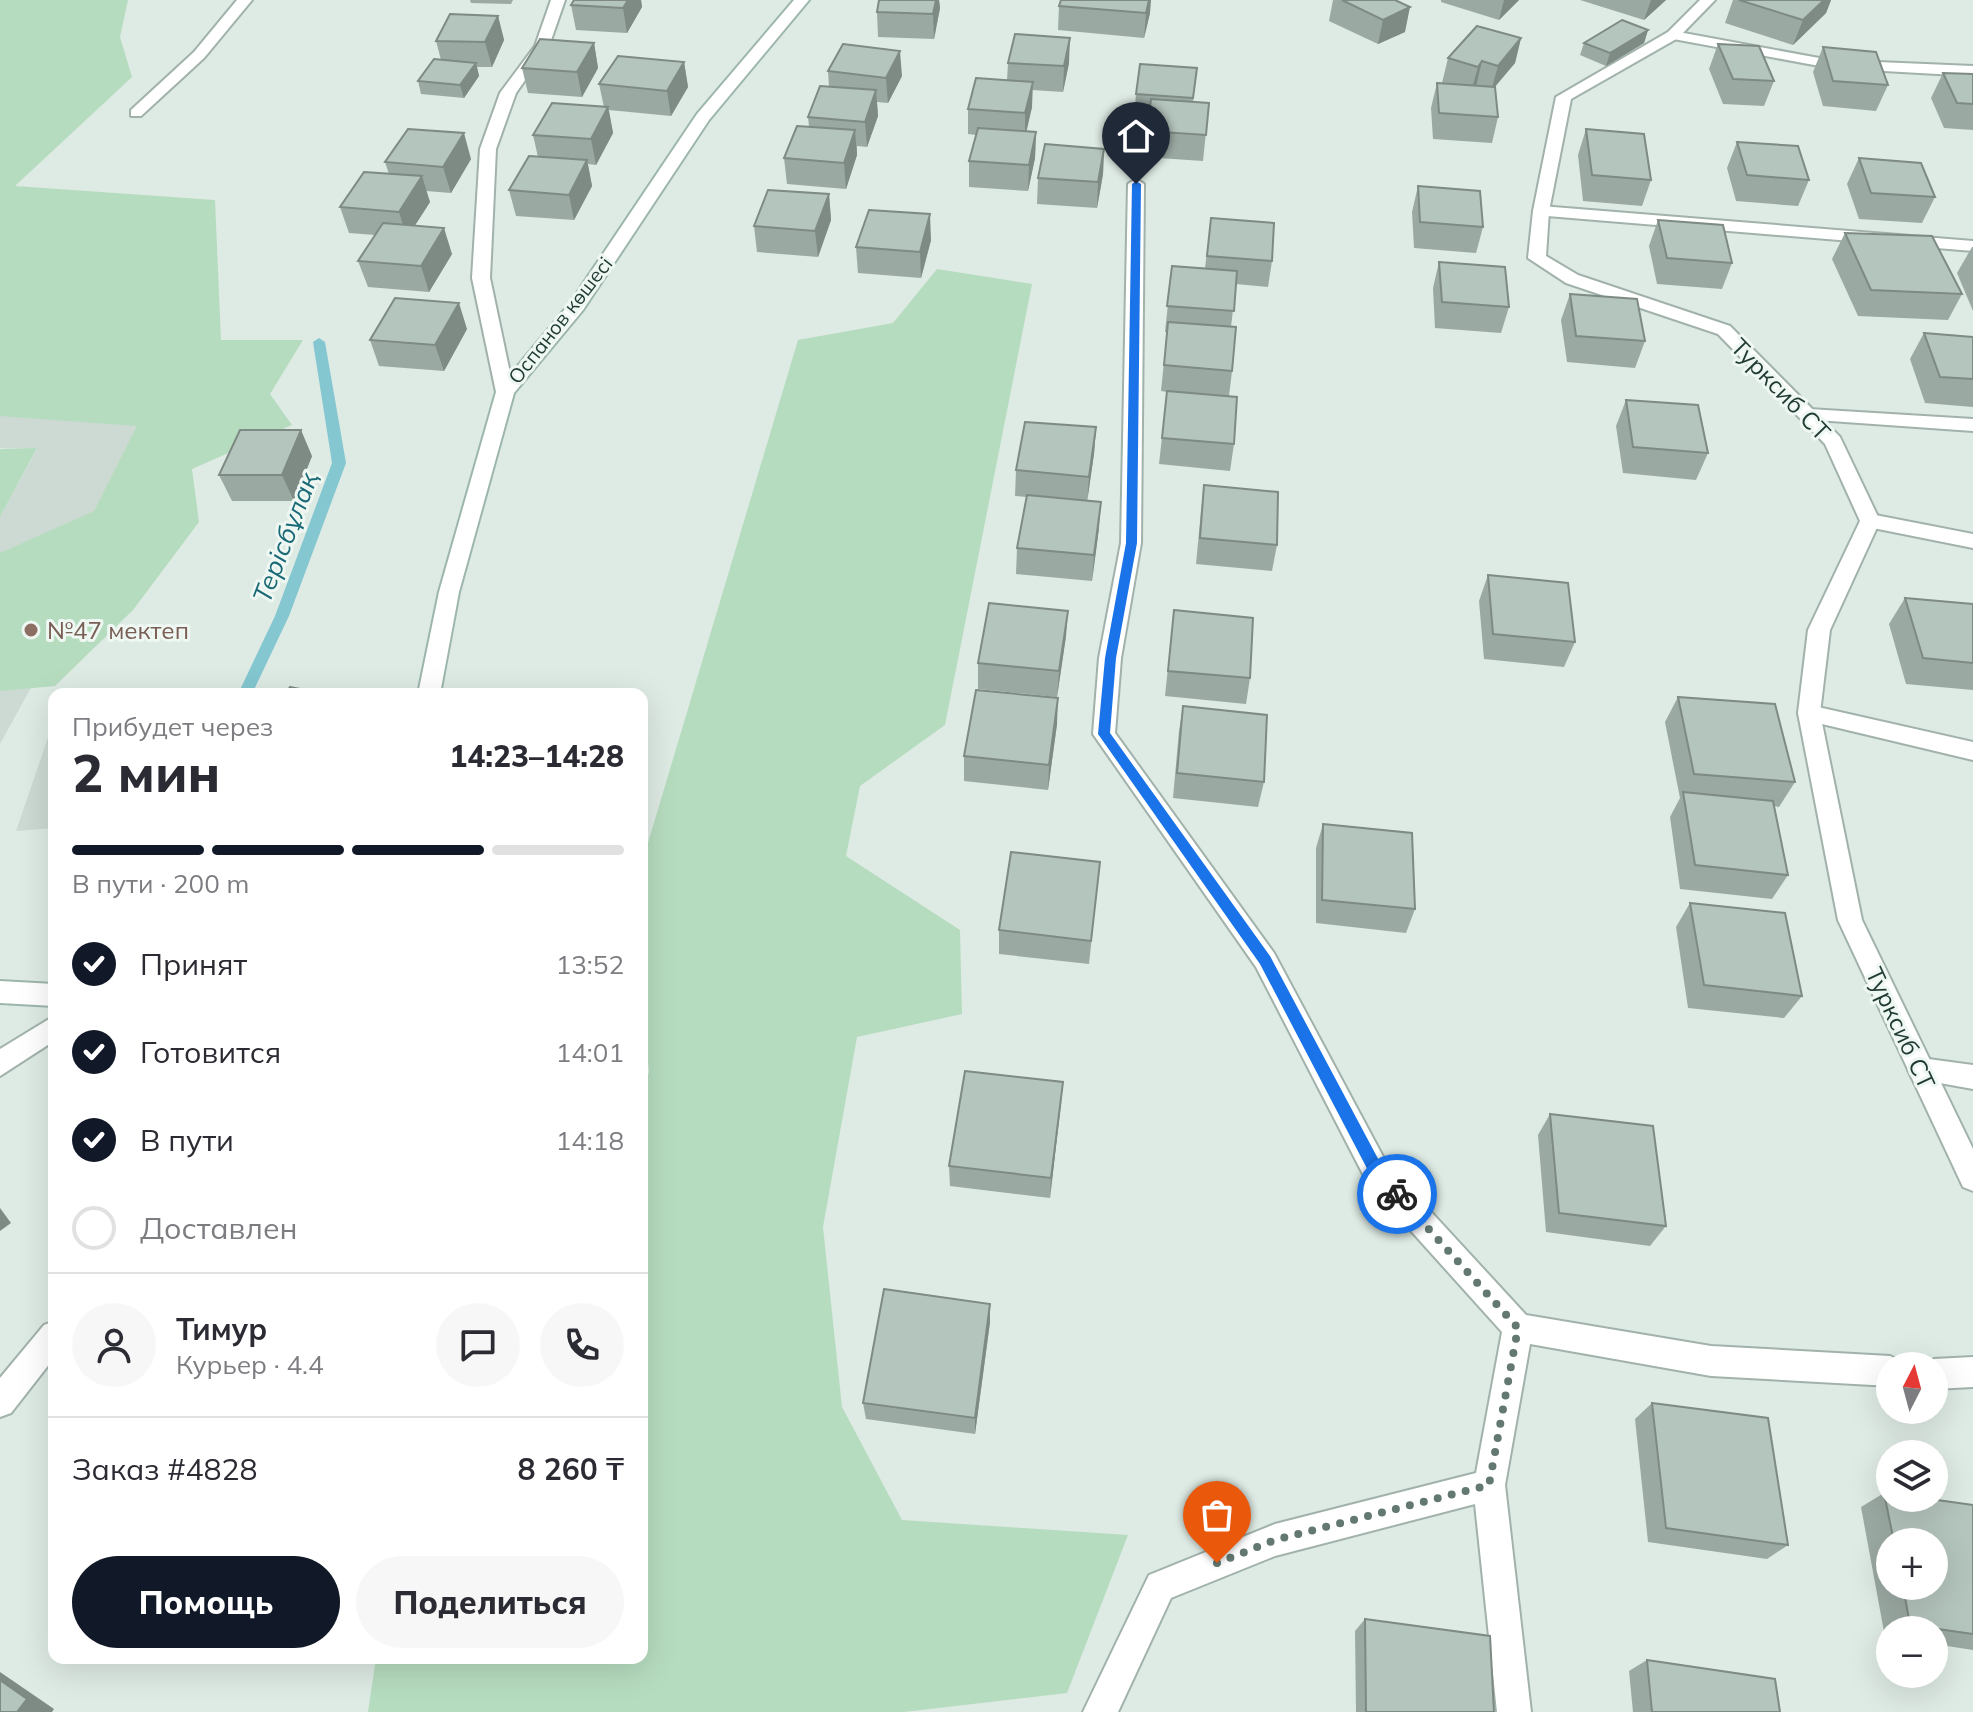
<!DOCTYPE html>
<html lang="ru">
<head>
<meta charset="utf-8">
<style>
	body { margin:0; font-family:Mulish,sans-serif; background:#f7f7f7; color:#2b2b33; height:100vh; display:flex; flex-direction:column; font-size:30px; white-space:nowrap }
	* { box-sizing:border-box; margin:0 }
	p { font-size:26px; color:#7c7c81 }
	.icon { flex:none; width:44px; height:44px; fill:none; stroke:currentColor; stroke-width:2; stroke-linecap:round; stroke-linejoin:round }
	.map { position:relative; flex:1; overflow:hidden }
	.details { position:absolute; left:48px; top:688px; width:600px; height:976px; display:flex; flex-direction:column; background:#fff; border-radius:16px; box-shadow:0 8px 32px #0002 }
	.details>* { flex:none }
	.needle { width:52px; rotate:6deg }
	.controls { position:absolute; left:1876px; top:1352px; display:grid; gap:16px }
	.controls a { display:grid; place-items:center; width:72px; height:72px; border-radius:50%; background:#fff; box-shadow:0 8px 32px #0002; font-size:40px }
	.pin { position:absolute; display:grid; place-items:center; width:68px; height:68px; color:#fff; margin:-82px -34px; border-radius:50% 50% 50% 0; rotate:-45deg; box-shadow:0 0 8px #0007 }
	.pin .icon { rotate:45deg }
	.courier { position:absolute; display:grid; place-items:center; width:80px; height:80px; margin:-40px; border:6px solid #1a73e8; border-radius:50%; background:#fff; color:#222; box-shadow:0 2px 10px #0007 }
	.summary em { font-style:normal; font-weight:800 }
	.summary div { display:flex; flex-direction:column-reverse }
	.summary { display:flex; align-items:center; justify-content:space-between; height:136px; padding:0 24px }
	h1 { font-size:52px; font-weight:800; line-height:60px }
	.bar { display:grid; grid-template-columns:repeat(4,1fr); gap:12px 8px; align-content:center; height:96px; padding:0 24px }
	.bar i { height:10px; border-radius:6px; background:#e1e1e2 }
	.bar .on { background:#111827 }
	.bar p { grid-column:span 4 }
	.line { display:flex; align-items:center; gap:20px; padding:0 24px; border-top:2px solid #e1e1e2 }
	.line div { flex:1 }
	.round { display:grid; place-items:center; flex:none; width:84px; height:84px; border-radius:42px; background:#f7f7f7 }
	ol { padding:0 24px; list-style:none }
	li { display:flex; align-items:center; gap:24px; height:88px }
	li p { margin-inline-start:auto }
	li .icon { padding:8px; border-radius:50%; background:#111827; color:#fff; stroke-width:4 }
	li:last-child { color:#7c7c81 }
	li i { width:44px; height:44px; border:4px solid #e1e1e2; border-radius:50% }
	.action { display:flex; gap:16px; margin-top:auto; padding:16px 24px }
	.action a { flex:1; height:92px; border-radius:48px; background:#111827; color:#fff; font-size:32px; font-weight:800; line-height:92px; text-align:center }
	.action a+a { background:#f7f7f7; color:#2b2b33 }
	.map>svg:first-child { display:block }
	.built { fill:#ccdad3 }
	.green { fill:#b6dcbf }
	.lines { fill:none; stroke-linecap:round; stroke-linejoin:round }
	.stream { fill:#84c7d1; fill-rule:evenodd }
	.lane-casing { stroke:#a1b2ab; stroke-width:4 }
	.street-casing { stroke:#a1b2ab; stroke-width:4 }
	.secondary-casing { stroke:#9db6ac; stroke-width:4 }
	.lane { fill:#fff; fill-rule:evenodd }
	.street { fill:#fff; fill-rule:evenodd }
	.secondary { fill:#fff; fill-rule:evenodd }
	.wall { fill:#9ba9a3; fill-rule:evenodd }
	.shaded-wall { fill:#7e8a84 }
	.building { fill:#b4c5bd; stroke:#7e8a84; stroke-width:2 }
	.route { fill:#1a73e8 }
	.done { stroke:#627870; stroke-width:8; stroke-dasharray:0 14.4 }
	.education-dot { fill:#8d6e63; stroke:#eef7f2; stroke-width:3 }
	.labels { text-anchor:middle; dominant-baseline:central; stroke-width:6; stroke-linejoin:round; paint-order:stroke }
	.far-street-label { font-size:20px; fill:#1f3a32; stroke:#eef7f2 }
	.street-label { font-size:24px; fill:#1f3a32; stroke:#eef7f2 }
	.education-label { font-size:24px; fill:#785e54; stroke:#eef7f2; text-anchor:start }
	.water-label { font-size:26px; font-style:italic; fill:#196976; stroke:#eef7f2 }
</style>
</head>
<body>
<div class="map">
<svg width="1973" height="1712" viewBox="0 0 1973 1712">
	<rect width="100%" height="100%" fill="#deeae4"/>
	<g class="built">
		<path d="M0 338 221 341 0 744V517L37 449 0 448Z"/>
		<path d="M54 720V828L16 831Z"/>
	</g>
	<g class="green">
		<path d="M0 0H128L120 37 132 77 15 186 215 200 221 340H303L270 394 292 425 192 469 199 522 133 610 55 686 0 691V553L94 511 137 426 0 416Z"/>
		<path d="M937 269 1032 284 945 725 860 786 846 856 960 930 962 1014 857 1037 823 1227 842 1407 902 1520 1128 1535 1067 1693 904 1712H368L376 1658H642V1099L649 1072 642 990V863L798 340 893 323Z"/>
		<path d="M37 448 0 517V449Z"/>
	</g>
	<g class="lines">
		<path class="stream" d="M319 338 325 342 346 463 289 616 252 694H238L275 616 332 463 313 342Z"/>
		<g class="lane-casing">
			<g id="lane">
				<path d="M237 0H252L204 58 141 116H131V110L194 52Z"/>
				<path d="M1673 31 1830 60 1973 66V76L1830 68 1668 38 1666 35Z"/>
				<path d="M1136 179 1144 184 1141 543 1121 658 1115 733 1274 953 1387 1164 1526 1315 1711 1346 1890 1356 1901 1361 1903 1366H1890V1386L1711 1376 1530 1344 1505 1485 1531 1712H1497L1475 1504 1275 1556 1171 1598 1118 1712H1083L1149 1575 1275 1524 1476 1473 1502 1332 1367 1182 1256 967 1093 734 1099 658 1121 543 1128 184Z"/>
				<path d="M1541 206 1973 241V251L1535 215 1533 211 1535 207Z"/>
				<path d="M1809 409 1973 419V431L1802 419 1800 415Z"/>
				<path d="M1870 514 1973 534V548L1863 526 1860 521Z"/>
				<path d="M1809 705 1973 742V760L1801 719 1798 713 1801 707Z"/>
				<path d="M54 1016V1041L0 1076V1049Z"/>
				<path d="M1921 1058 1973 1065V1089L1912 1078 1908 1070 1912 1062Z"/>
				<path d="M1973 1357V1387L1934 1389V1366H1922L1934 1359Z"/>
			</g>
		</g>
		<g class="street-casing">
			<g id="street">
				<path d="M551 0H565L549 46 516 93 496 149 490 278 514 392 505 398 496 392 472 278 480 149 500 93 535 46Z"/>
				<path d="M1700 0H1715L1678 38 1571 99 1549 211 1546 256 1578 275 1730 326 1840 437 1880 521 1830 630 1820 713 1862 920 1973 1149V1191L1963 1187 1838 920 1798 713 1808 630 1860 521 1825 444 1718 334 1566 283 1528 258 1533 211 1556 97 1668 32Z"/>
				<path d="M54 1321V1358L11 1413 0 1417V1378L44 1325Z"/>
			</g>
		</g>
		<g class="secondary-casing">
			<g id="secondary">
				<path d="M794 0H809L709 120 583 310 514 393 459 592 440 694H418L439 592 496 392 570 303 697 114Z"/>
				<path d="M0 981 54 984V1006L0 1003Z"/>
			</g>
		</g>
		<use href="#lane" class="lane"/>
		<use href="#street" class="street"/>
		<use href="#secondary" class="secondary"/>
	</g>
	<g class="wall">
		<path d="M470 0H513L511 4 471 3Z"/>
		<path d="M574 0H641L642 7 627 33 576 30 571 5Z"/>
		<path d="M879 0H939L940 8 934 39 878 37 877 12Z"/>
		<path d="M1333 0H1395L1405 32 1378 44 1329 21Z"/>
		<path d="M1441 0H1519L1499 20 1441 2Z"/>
		<path d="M1580 0H1666L1644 20Z"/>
		<path d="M1733 0H1831L1826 13 1793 45 1725 23Z"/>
		<path d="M1059 6 1150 13 1144 38 1058 30Z"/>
		<path d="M498 16 504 40 492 67H477L479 76 464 98 421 94 418 81 441 60 436 41Z"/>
		<path d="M1648 30 1644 43 1606 66 1580 55 1584 43Z"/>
		<path d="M1521 38 1515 63 1495 87 1498 117 1492 143 1433 139 1431 108 1437 83H1442L1448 58Z"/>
		<path d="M594 43 598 68 582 97 528 93 522 68Z"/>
		<path d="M1718 44 1774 81 1764 106 1723 104 1709 69Z"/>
		<path d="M1823 47 1888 85 1876 111 1823 106 1813 72Z"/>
		<path d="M684 62 688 87 671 116 609 110 613 133 596 165 588 164 592 186 574 220 516 216 509 190 538 157 533 135 604 107 599 84Z"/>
		<path d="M1008 63H1069L1063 92 1032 90V107L1026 131 1036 132 1035 158 1028 191 969 187V161L976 135 968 134V109L1007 80Z"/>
		<path d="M1197 68 1193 102 1209 103 1203 161 1144 157 1148 120 1134 119 1136 94Z"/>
		<path d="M828 71 902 76 888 103 877 102 878 116 867 147 857 146V155L846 189 787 184 784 158 809 126 808 117 829 87Z"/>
		<path d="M1943 73 1973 74V130L1944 128 1931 98Z"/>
		<path d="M1586 129 1651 180 1642 206 1583 201 1578 155Z"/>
		<path d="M1737 142 1809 180 1798 206 1736 201 1727 168Z"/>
		<path d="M1104 149 1103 174 1097 208 1037 204 1038 178Z"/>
		<path d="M1859 158 1935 197 1922 223 1859 219 1847 184Z"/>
		<path d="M471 159 451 193 426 191 430 202 415 225 452 254 429 292 368 287 358 261 375 235 349 233 340 207 389 174 385 162Z"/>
		<path d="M1418 186 1483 227 1476 253 1414 248 1412 212Z"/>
		<path d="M829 194 831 220 818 257 757 252 754 226Z"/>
		<path d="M1211 218 1272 261 1268 287 1236 284 1231 327 1232 371 1229 396 1234 444 1230 471 1159 464 1167 392 1161 391 1167 332H1165L1172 266 1205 268Z"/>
		<path d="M1658 220 1732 263 1722 289 1657 284 1649 246Z"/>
		<path d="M1845 233 1962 294 1948 320 1858 316 1832 259Z"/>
		<path d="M931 240 921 278 858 273 856 247Z"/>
		<path d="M1972 247H1973V311L1957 273Z"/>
		<path d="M1439 262 1509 307 1501 333 1435 328 1433 288Z"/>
		<path d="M1570 294 1645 341 1635 368 1567 362 1561 320Z"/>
		<path d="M467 329 444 371 379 366 370 340Z"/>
		<path d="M1924 333 1973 337V407L1925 403 1910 359Z"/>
		<path d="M1626 400 1708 453 1696 480 1623 473 1616 426Z"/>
		<path d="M1096 427 1094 454 1087 500 1099 528 1092 581 1016 574 1017 548 1026 497 1015 496 1016 470Z"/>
		<path d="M312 456 294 501H232L219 475Z"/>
		<path d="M1204 485 1277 545 1272 571 1196 564 1201 511Z"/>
		<path d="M1488 575 1575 642 1564 667 1484 659 1479 601Z"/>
		<path d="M1905 598 1973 604V690L1906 684 1889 624Z"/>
		<path d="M1174 610 1250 678 1246 704 1165 696Z"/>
		<path d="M1066 636 1057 697 978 689V663Z"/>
		<path d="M1678 697 1795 782 1779 807 1774 806 1788 875 1772 899 1680 889 1670 817 1680 798 1665 722Z"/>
		<path d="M1183 706 1264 782 1258 807 1173 798 1179 731Z"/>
		<path d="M1057 724 1048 790 964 781V756Z"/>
		<path d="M1323 824 1415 909 1406 933 1316 923V848Z"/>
		<path d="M1100 862 1089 964 999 954V930Z"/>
		<path d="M1690 903 1802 996 1784 1018 1688 1008 1676 927Z"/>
		<path d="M1063 1082 1050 1198 950 1186 949 1166Z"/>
		<path d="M1550 1114 1666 1226 1650 1246 1546 1232 1538 1135Z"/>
		<path d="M990 1322 975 1434 866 1419 863 1403Z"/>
		<path d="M1652 1403 1788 1545 1767 1559 1648 1542 1635 1419Z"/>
		<path d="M1884 1493 1973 1505V1650L1934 1644V1630H1890V1638L1885 1637 1861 1507ZM1890 1542H1934V1586H1890Z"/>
		<path d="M1365 1619 1494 1712H1356L1355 1631Z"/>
		<path d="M1647 1660 1780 1712H1633L1629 1671Z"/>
	</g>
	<g class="shaded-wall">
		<path d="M628 0H641L642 7 627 33 623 8Z"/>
		<path d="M936 0H939L940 8 934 39 933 14Z"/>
		<path d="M1149 0H1151L1150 13 1144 38 1146 13Z"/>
		<path d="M1504 0H1519L1499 20Z"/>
		<path d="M1651 0H1666L1644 20Z"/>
		<path d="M1824 0H1831L1826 13 1793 45 1803 20Z"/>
		<path d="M1410 7 1405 32 1378 44 1383 20Z"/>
		<path d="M498 16 504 40 492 67 485 42Z"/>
		<path d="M1648 30 1644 43 1606 66 1610 53Z"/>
		<path d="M1070 38 1069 63 1063 92 1064 66Z"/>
		<path d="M1521 38 1515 63 1491 91 1498 66Z"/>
		<path d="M594 43 598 68 582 97 577 72Z"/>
		<path d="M900 51 902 76 888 103 886 78Z"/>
		<path d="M1482 61 1476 87 1471 92 1478 67Z"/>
		<path d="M684 62 688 87 671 116 667 91Z"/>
		<path d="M476 63 479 76 464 98 460 85Z"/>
		<path d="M1033 82 1032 107 1025 138V113Z"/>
		<path d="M876 90 878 116 867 147 865 122Z"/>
		<path d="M608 107 613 133 596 165 591 139Z"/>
		<path d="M855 130 857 155 846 189 844 163Z"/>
		<path d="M1036 132 1035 158 1028 191 1029 165Z"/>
		<path d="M464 133 471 159 451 193 443 167Z"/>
		<path d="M1104 149 1103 174 1097 208 1098 182Z"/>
		<path d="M587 160 592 186 574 220 569 195Z"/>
		<path d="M422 176 430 202 407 238 399 212Z"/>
		<path d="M829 194 831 220 818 257 815 231Z"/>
		<path d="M930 214 931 240 921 278 920 252Z"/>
		<path d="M444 228 452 254 429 292 421 266Z"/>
		<path d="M459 303 467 329 444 371 435 345Z"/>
		<path d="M1096 427 1094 454 1087 503 1089 477Z"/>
		<path d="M301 430 312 456 294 501 282 475Z"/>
		<path d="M1101 502 1099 528 1092 581 1094 555Z"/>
		<path d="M1068 611 1066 636 1057 697 1059 671Z"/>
		<path d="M1058 698 1057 724 1048 790 1049 765Z"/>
		<path d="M1063 1082 1061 1104 1050 1198 1051 1178Z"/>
		<path d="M0 1208 11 1223 0 1231Z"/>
		<path d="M990 1304V1322L975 1434V1418Z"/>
		<path d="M0 1672 54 1709 52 1712H17L0 1680Z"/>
	</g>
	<g class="building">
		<path d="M574 0H628L623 8 571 5Z"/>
		<path d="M879 0H936L933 14 877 12Z"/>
		<path d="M1061 0H1149L1146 13 1059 6Z"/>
		<path d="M1342 0H1395L1410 7 1383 20Z"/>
		<path d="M1739 0H1824L1803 20Z"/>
		<path d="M450 14 498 16 485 42 436 41Z"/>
		<path d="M1622 20 1648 30 1610 53 1584 43Z"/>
		<path d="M1477 26 1521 38 1498 66 1482 61 1478 67 1448 58Z"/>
		<path d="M1015 34 1070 38 1064 66 1008 63Z"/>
		<path d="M540 39 594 43 577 72 522 68Z"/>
		<path d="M843 44 900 51 886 78 828 71Z"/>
		<path d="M1718 44 1759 46 1774 81 1733 79Z"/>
		<path d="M1823 47 1876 52 1888 85 1833 81Z"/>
		<path d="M618 56 684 62 667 91 599 84Z"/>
		<path d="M434 59 476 63 460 85 418 81Z"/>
		<path d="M1140 64 1197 68 1193 98 1136 94Z"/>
		<path d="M1943 73 1973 74V104L1957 103Z"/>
		<path d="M976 78 1033 82 1025 113 968 109Z"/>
		<path d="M1437 83 1495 87 1498 117 1439 113Z"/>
		<path d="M820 86 876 90 865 122 808 117Z"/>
		<path d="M1151 99 1209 103 1206 135 1147 131Z"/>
		<path d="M552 103 608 107 591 139 533 135Z"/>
		<path d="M797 126 855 130 844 163 784 158Z"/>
		<path d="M978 128 1036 132 1029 165 969 161Z"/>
		<path d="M408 129 464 133 443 167 385 162Z"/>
		<path d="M1586 129 1644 134 1651 180 1592 175Z"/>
		<path d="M1737 142 1798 146 1809 180 1747 175Z"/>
		<path d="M1045 144 1104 149 1098 182 1038 178Z"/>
		<path d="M529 156 587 160 569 195 509 190Z"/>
		<path d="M1859 158 1921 163 1935 197 1871 193Z"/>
		<path d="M364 172 422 176 399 212 340 207Z"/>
		<path d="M1418 186 1480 191 1483 227 1420 222Z"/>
		<path d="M768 190 829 194 815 231 754 226Z"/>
		<path d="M869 210 930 214 920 252 856 247Z"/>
		<path d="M1211 218 1274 223 1272 261 1207 256Z"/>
		<path d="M1658 220 1723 225 1732 263 1667 258Z"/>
		<path d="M383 223 444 228 421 266 358 261Z"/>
		<path d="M1845 233 1932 236 1962 294 1871 290Z"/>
		<path d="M1439 262 1505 267 1509 307 1442 302Z"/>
		<path d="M1172 266 1237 271 1234 311 1167 306Z"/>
		<path d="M1570 294 1637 299 1645 341 1576 336Z"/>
		<path d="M395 298 459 303 435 345 370 340Z"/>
		<path d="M1168 322 1236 327 1232 371 1164 365Z"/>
		<path d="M1924 333 1973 337V379L1940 377Z"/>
		<path d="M1167 391 1237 397 1234 444 1162 438Z"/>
		<path d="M1626 400 1698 405 1708 453 1633 447Z"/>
		<path d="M1025 422 1096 427 1089 477 1016 470Z"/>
		<path d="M240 430H301L282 475H219Z"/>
		<path d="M1204 485 1278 492 1277 545 1200 538Z"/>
		<path d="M1027 495 1101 502 1094 555 1017 548Z"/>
		<path d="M1488 575 1568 583 1575 642 1493 634Z"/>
		<path d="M1905 598 1973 604V663L1923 658Z"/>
		<path d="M989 603 1068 611 1059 671 978 663Z"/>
		<path d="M1174 610 1253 618 1250 678 1168 671Z"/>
		<path d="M290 687 325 694H285Z"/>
		<path d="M976 690 1058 698 1049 765 964 756Z"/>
		<path d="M1678 697 1775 704 1795 782 1694 774Z"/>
		<path d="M1183 706 1267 715 1264 782 1177 773Z"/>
		<path d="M1683 792 1773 801 1788 875 1695 865Z"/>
		<path d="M1323 824 1412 833 1415 909 1322 900Z"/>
		<path d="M1011 852 1100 862 1091 941 999 930Z"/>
		<path d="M1690 903 1785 913 1802 996 1704 985Z"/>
		<path d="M965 1071 1063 1082 1051 1178 949 1166Z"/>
		<path d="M1550 1114 1653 1126 1666 1226 1559 1213Z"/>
		<path d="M884 1289 990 1304 975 1418 863 1403Z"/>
		<path d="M1652 1403 1768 1418 1788 1545 1666 1528Z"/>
		<path d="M1884 1493 1890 1494V1498H1923L1973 1505V1634L1910 1625 1903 1586H1934V1542H1894Z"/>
		<path d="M1365 1619 1490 1636 1494 1712H1366Z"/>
		<path d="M1647 1660 1775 1679 1780 1712H1652Z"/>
		<path d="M0 1680 27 1699 17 1712H0Z"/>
	</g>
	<path class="route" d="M1136 181 1141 184 1137 543 1116 658 1110 733 1270 956 1383 1168 1404 1194 1397 1201 1372 1178 1260 964 1098 734 1105 658 1126 543 1132 184Z"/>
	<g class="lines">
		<path class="done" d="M1217 1563 1275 1540 1489 1485 1518 1328 1397 1194"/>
	</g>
	<circle class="education-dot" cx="31" cy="630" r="8"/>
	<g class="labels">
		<g class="far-street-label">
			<text transform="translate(560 320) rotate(-52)">Оспанов көшесі</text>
		</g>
		<g class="street-label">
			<text transform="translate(1781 389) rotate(46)">Турксиб СТ</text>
			<text transform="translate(1901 1028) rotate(65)">Турксиб СТ</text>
		</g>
		<g class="education-label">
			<text x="47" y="630">№47 мектеп</text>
		</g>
		<g class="water-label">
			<text transform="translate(285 537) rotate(-69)">Терісбұлақ</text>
		</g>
	</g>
</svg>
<div class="controls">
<a><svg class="needle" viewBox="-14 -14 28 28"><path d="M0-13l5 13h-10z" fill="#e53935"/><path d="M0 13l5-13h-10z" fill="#7c7c81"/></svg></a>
<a><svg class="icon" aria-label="layers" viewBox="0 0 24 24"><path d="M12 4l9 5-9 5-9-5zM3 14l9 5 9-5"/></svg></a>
<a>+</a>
<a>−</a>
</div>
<div class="pin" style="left:1217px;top:1563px;background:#ea580c"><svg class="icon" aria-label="bag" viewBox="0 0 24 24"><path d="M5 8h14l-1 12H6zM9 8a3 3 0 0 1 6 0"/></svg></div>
<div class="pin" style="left:1136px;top:184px;background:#1f2937"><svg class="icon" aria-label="home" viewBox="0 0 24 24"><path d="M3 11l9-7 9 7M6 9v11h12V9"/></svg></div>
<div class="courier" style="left:1397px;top:1194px"><svg class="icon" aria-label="bike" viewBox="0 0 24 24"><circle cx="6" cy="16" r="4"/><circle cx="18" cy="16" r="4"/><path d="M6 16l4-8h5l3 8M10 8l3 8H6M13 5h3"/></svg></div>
<section class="details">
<div class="summary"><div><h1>2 мин</h1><p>Прибудет через</p></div><em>14:23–14:28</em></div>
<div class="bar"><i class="on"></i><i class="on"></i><i class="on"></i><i></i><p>В пути · 200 m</p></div>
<ol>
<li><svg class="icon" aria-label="check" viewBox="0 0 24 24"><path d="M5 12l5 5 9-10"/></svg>Принят<p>13:52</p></li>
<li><svg class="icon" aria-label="check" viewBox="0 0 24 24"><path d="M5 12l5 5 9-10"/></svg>Готовится<p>14:01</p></li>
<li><svg class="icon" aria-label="check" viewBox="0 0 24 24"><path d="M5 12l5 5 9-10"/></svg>В пути<p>14:18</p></li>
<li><i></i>Доставлен</li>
</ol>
<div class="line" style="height:144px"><a class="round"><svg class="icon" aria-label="person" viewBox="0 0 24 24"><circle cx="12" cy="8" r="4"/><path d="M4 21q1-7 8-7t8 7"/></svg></a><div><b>Тимур</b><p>Курьер · 4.4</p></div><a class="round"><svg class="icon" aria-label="chat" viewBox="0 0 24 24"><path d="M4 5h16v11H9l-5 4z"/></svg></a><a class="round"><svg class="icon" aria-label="phone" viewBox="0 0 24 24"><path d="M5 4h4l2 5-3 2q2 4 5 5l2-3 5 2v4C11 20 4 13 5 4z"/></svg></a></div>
<div class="line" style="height:104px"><div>Заказ #4828</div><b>8 260 ₸</b></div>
<div class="action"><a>Помощь</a><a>Поделиться</a></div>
</section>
</div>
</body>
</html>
